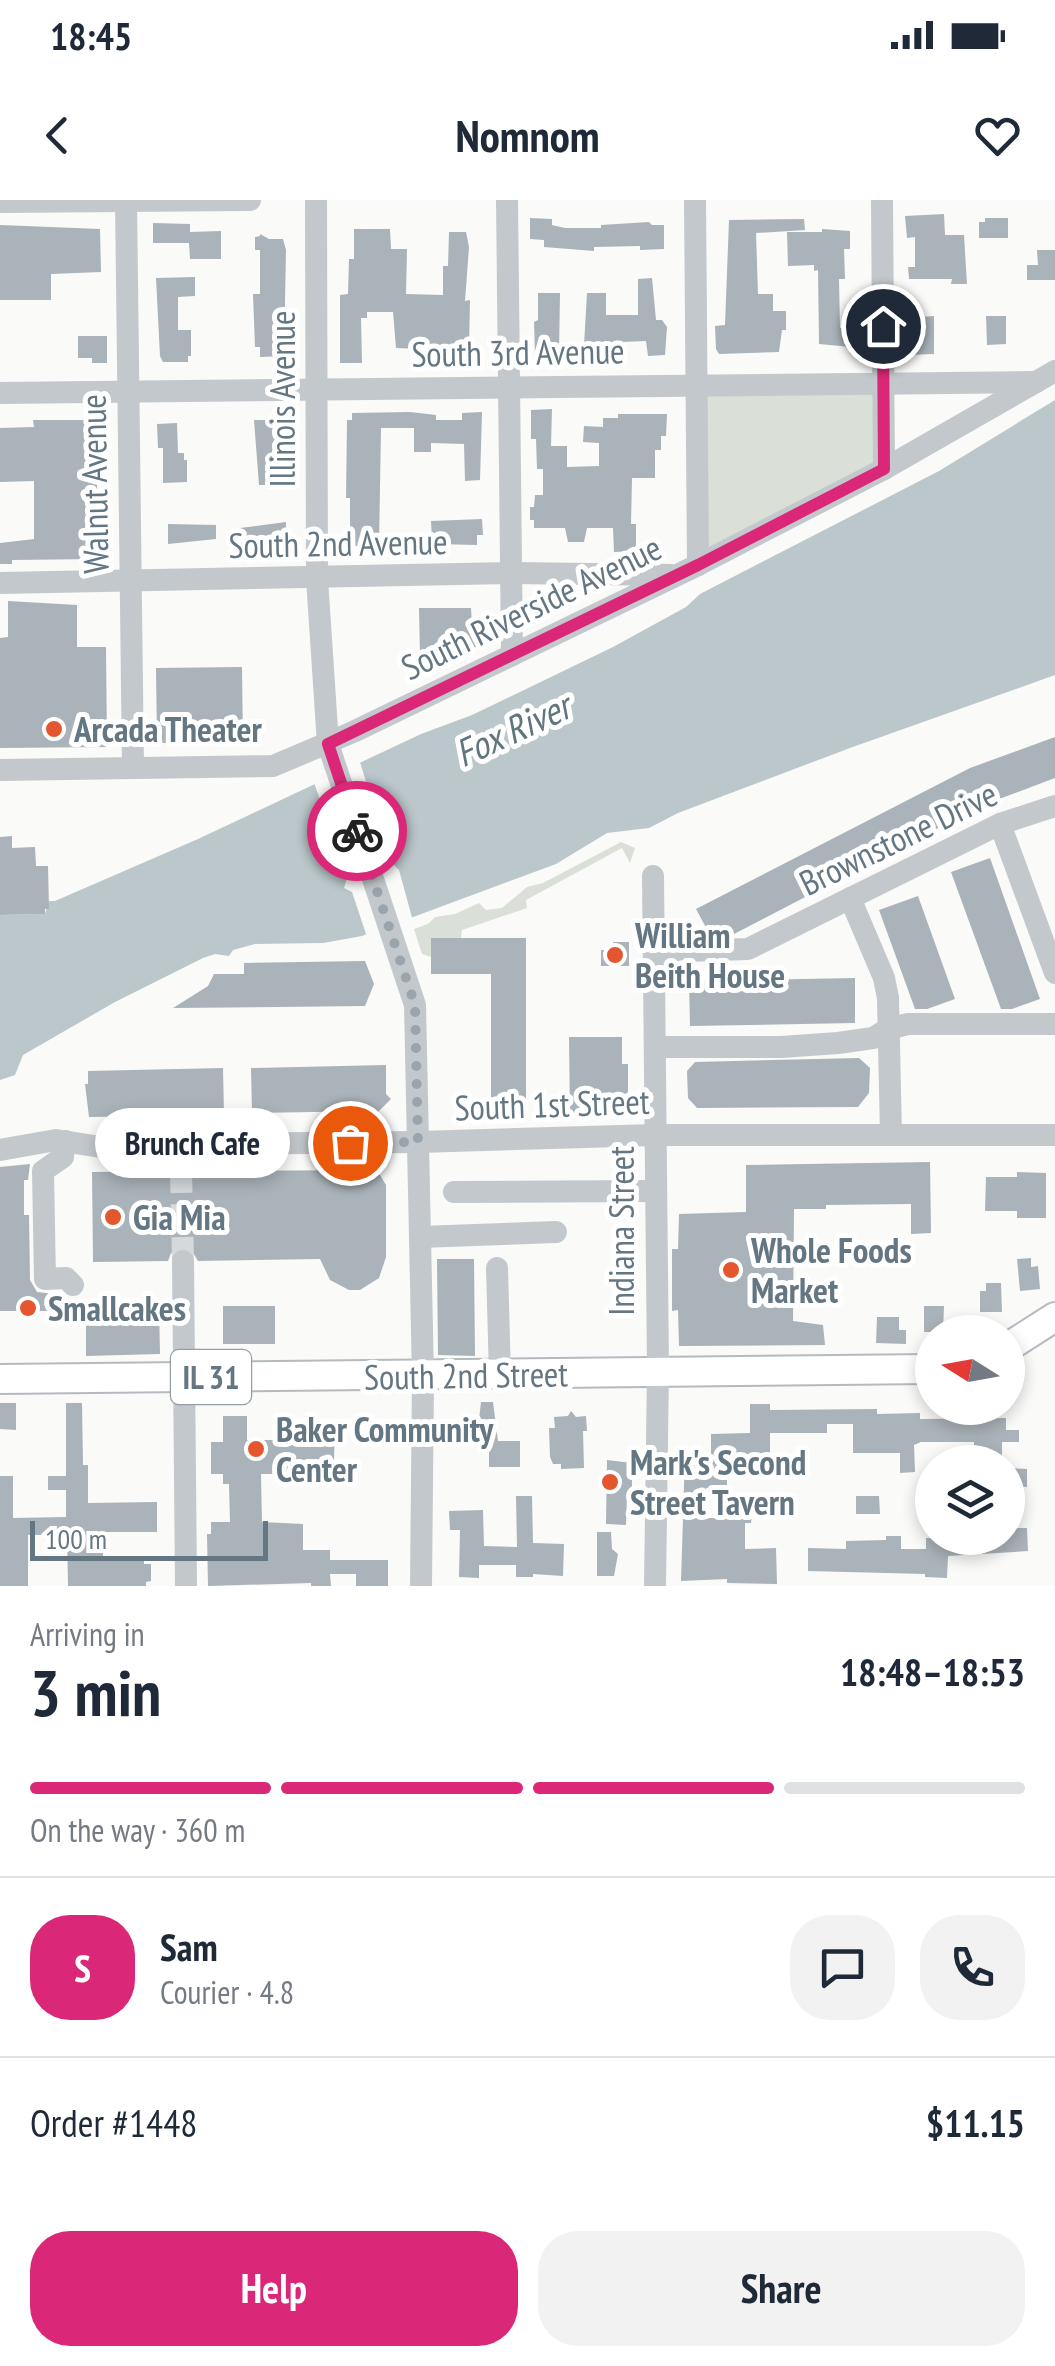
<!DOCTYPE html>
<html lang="en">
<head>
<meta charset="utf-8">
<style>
	body { margin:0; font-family:"PT Sans Narrow",sans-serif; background:#f2f2f3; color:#1f2937; height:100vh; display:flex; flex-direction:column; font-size:38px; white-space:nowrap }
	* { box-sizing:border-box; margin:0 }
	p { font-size:32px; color:#747a83 }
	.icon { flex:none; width:55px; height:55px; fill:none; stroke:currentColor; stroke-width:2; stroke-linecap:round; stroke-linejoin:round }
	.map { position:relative; height:1386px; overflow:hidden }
	.details { display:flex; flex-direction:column; background:#fff; flex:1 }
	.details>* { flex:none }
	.needle { width:65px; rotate:281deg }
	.controls { position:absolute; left:915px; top:1115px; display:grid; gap:20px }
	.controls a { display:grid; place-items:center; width:110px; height:110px; border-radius:50%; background:#fff; box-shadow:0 5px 15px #0003; font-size:50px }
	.scale { position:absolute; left:30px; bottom:25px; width:238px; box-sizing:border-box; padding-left:10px; border:5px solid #657683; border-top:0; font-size:28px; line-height:35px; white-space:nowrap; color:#657683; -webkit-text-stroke:8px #fff; paint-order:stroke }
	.pin { position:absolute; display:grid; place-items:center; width:85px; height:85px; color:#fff; margin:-42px; border:5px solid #fff; border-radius:50%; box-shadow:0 2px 10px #0007 }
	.courier { position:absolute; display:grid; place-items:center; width:100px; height:100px; margin:-50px; border:8px solid #db2777; border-radius:50%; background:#fff; color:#222; box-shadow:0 2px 12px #0007 }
	.bubble { position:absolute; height:70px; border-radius:35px; background:#fff; box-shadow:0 5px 15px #0003; font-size:32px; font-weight:700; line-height:70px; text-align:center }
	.headline em { font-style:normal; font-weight:700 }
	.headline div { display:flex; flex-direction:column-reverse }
	.headline { display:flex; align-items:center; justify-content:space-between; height:170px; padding:0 30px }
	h1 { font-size:65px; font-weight:700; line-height:75px }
	.bar { display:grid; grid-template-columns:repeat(4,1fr); gap:15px 10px; align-content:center; height:120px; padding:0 30px }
	.bar i { height:12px; border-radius:8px; background:#e0e1e3 }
	.bar .active { background:#db2777 }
	.bar p { grid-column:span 4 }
	.line { display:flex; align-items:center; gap:25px; padding:0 30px; border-top:2px solid #e0e1e3 }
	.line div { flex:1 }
	.round { display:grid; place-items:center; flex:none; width:105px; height:105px; border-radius:40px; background:#f2f2f3 }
	.cta { display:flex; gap:20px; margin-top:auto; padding:20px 30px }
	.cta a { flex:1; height:115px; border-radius:40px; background:#db2777; color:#fff; font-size:40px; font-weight:700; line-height:115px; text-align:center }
	.cta a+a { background:#f2f2f3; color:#1f2937 }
	.status { display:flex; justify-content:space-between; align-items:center; height:70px; padding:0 50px; background:#fff; direction:ltr }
	.status svg { height:28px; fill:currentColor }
	header { display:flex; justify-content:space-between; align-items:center; height:130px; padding:0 30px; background:#fff; font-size:45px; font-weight:700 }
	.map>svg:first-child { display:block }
	.green { fill:#dadfd7 }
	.water { fill:#bbc7cb }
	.pier { fill:#fafaf8 }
	.building { fill:#aab3b9 }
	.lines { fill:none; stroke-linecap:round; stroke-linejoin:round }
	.minor-tunnel { stroke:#d5d9db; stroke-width:22; stroke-dasharray:22 11; stroke-linecap:butt }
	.major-casing { stroke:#b5babe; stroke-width:32 }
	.minor { stroke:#c3c8cc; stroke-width:22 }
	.major { stroke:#fff; stroke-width:28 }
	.done { stroke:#99a4ac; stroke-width:10; stroke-dasharray:0 18 }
	.route { stroke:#db2777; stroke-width:12 }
	.poi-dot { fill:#e4572e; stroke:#fff; stroke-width:4 }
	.labels { text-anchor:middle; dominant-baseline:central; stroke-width:10; stroke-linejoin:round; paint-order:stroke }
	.shield { fill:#fff; stroke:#939fa8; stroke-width:2.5 }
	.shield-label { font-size:32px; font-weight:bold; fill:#657683 }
	.street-label { font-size:35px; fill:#657683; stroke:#fff }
	.poi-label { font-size:35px; font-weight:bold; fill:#657683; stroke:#fff; text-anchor:start }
	.water-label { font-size:38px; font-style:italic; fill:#60757c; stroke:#fff }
</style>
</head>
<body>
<div class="status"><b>18:45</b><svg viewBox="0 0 49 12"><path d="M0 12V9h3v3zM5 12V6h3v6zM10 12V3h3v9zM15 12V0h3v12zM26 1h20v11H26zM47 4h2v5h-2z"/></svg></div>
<header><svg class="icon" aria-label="back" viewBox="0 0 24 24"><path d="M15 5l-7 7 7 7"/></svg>Nomnom<svg class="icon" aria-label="heart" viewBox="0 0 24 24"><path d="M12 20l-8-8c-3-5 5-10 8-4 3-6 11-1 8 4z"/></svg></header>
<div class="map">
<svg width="1055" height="1386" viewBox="0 0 1055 1386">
	<rect width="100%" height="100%" fill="#fafaf8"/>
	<g class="green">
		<path d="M879 186 880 270 703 356 700 187Z"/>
		<path d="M621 642 635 648 630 663 622 648 526 700 527 708 462 730 461 738H431V757L422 754 414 729 428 724 435 717 455 714 479 703 486 710 502 708 527 687 543 683Z"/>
	</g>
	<path class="water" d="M1055 200V475L850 548 678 613 649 628 607 633 556 664 362 736 323 743 255 744 233 750 229 756 215 754 203 758 115 802 23 855 15 875 0 880V715L45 714 49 701H55L198 639 421 534 472 515 613 447 686 407 700 394 939 271Z"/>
	<path class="pier" d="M359 559 376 614 382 618 380 625 394 665 399 670 413 721 367 737 352 692 344 688 347 678 334 641 326 636 330 627 313 580Z"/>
	<g class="building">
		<path d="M944 14 945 35H964L967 84H951L952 79H909L908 67H915V37L907 38 905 16Z"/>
		<path d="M530 18 552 19V25L565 28H601V25L649 22 652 25H664V49L640 50V46L594 47V51L544 47V40L530 39Z"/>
		<path d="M985 18H1008V38H979V22H985Z"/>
		<path d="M804 19 805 30 756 33 758 94H773V111H786V130H782L779 152 719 154 716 149 715 126 725 125 729 20Z"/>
		<path d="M153 23 190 24V32L221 31V59H190L189 43H153Z"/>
		<path d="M0 25 100 29 101 72 51 74V100H0Z"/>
		<path d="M354 29H390L391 49H407L406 94 443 95V66H448L449 32H466L469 47 465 101 470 100 469 150H462L461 156 444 157V150L396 148 393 112H367V118H361L362 163H340V95L348 94 349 59H354Z"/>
		<path d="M822 29 850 31V49H844L845 79H839L840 128 850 127 851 147 819 144 818 70 814 71V65L788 66 787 32H822Z"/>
		<path d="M260 34 269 39H283L286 50 284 156 260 157V147H255L253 94H260V50H255V37L260 36Z"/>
		<path d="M1037 50H1055V80H1027V65H1038Z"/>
		<path d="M195 77V96L178 97V130H191V156H188V162H163L160 156 156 78Z"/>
		<path d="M652 78 656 120H662L667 127 665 155 648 156 646 141 622 142 609 149 584 145 587 93H606V115H638V79Z"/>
		<path d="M538 93H560L559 154H535L534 122 538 120Z"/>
		<path d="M934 116V154L908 155V118Z"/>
		<path d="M986 116H1006V144L987 145Z"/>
		<path d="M78 136H107V163H92V158H78Z"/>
		<path d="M552 209 551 246H567V267L599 266V243L583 242 584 226 603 227V218H618V214H667L666 236H661V250H655V278H632L631 324H636V351L614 352 613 328H587L584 342H568L565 328H534V320H530V307H534L535 295H543V269H537L536 239H531V210Z"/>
		<path d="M410 212 436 215V220H462V213L482 212 480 280 465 281 464 244 431 243V252H414V228H381L379 346H350V298H346L347 220H352V213Z"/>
		<path d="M33 220H97V359L12 360V364H0V343L34 339V281L0 282V228L34 227Z"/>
		<path d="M254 220H285V225H290V237H287L288 285H259Z"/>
		<path d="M177 223 178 253H184V260H187V282L163 283V248H158L157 224Z"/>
		<path d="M482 319 483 335H477V345L437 344V340H432L431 321Z"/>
		<path d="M286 322V349L241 347 240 328Z"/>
		<path d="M168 324 216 325V339L168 344Z"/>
		<path d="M8 401 77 405V447H106L107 547 0 548V438L8 437Z"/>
		<path d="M419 408H471L472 424 485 423V443L436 464V457H420Z"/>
		<path d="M242 467 243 543H157L156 468Z"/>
		<path d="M1055 537V578L999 599 934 630 734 734 710 735 696 709 970 568Z"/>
		<path d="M12 636V648L35 647 36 666H48L49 709H45V714L0 715V637Z"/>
		<path d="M990 658 1040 799 1012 809H1001L951 672Z"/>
		<path d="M918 696 955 799 927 809H915L879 710Z"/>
		<path d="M431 738H526V918H491V774H431Z"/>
		<path d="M613 742H629V766H601V750H613Z"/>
		<path d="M365 761 374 784 365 806 173 808 208 786 214 774H244V763Z"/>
		<path d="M855 778V823L690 826 689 781Z"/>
		<path d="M569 837H622V864H628V917H570Z"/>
		<path d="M859 858 870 868 869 893 858 907 697 908 688 898 687 871 695 862Z"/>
		<path d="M386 865V894L391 899 375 915 370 911 252 913 251 868Z"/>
		<path d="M223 868 224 915 89 917 85 884H88V871Z"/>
		<path d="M930 962 931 1033 911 1034V1004L826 1005V1009H794L793 1121 823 1125 825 1145 679 1146 678 1110 672 1111V1049H678L679 1014 746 1012V965Z"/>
		<path d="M30 964 28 980H24V1015H29L30 1080 37 1092 55 1094V1111H0V967Z"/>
		<path d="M372 970 380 975 386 985V1057L379 1078 360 1090H349L330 1080 320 1059 198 1061 191 1049 182 1046 171 1053 168 1061 93 1062 92 972Z"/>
		<path d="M1017 972 1046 973V1018H1017V1011H985L986 977H1017Z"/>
		<path d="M1031 1058V1067L1038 1066 1040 1089 1020 1091 1017 1059Z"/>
		<path d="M437 1059H474L475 1156 438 1155Z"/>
		<path d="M986 1083H1001L1002 1112H980V1091H986Z"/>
		<rect x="223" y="1106" width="52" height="38"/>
		<path d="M924 1106H944L943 1132H924Z"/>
		<path d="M159 1109 160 1154 86 1156V1110Z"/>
		<path d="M877 1117H899V1130H906V1144L876 1143Z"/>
		<path d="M481 1202H493L498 1241H520V1267H489V1245H476Z"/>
		<path d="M0 1203H16V1230L0 1229Z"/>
		<path d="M66 1203H82L83 1265H88V1303L157 1302V1332H103V1357H144V1364H151V1381L146 1382V1386H68L67 1335H28V1386H0V1276H13V1318L66 1317V1290H48V1276H66Z"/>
		<path d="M750 1204H770V1210L877 1209V1214L920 1213V1219L1006 1218V1230H1019V1242H1002V1258L974 1257V1242H921L914 1245 915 1272 900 1273V1253H853V1224H827V1233H770V1257H727V1288H706V1318H731L732 1305 753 1306 751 1323H745V1349L776 1348 777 1384 727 1383V1379L681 1381 685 1255 711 1254V1234L750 1233Z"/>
		<path d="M571 1211 576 1217 586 1216 587 1231H583L584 1268 561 1269V1264H553L550 1257 549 1228H555L554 1217 568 1216Z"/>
		<path d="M223 1216H247V1240H304V1224H335L334 1260H301V1274H261L262 1322 303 1324V1350H330V1360H388V1386H356V1374H330L331 1386H311V1383L208 1386 207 1334H211V1322H230L229 1284H223V1274H211V1242H223Z"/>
		<path d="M607 1260 632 1263V1294H627L626 1325 606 1324Z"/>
		<path d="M1008 1268 1027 1269V1287L1008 1286Z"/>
		<path d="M516 1296H532L533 1343 564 1344 563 1376 533 1374V1377H516V1365H479V1378L459 1377 460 1330H450L449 1311 483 1310 484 1346 517 1347Z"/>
		<path d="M856 1296H879L880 1314H856Z"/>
		<path d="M1008 1328H1027L1028 1351 948 1356 947 1378 925 1377V1374L808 1371V1348L846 1349V1341L886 1340V1336H901V1349H926V1338H1008Z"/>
		<path d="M597 1332H611L612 1349 618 1354 614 1376H597Z"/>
	</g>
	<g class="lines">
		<path class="minor-tunnel" d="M181 971 183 1061"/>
		<g class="major-casing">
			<g id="major">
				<path d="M1008 1147 1055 1117"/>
				<path d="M0 1179 932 1169"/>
			</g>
		</g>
		<g class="minor">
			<path d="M126 0 133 568"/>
			<path d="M316 0 317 379 328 544 415 805 423 1177 421 1386"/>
			<path d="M507 0 512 455"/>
			<path d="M695 0 698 365"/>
			<path d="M882 0 884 269"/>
			<path d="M0 2 250 0"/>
			<path d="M0 193 1036 182"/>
			<path d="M0 383 511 373 671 375"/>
			<path d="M0 570 273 566 353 532 698 365 884 269 1055 171"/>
			<path d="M1000 624 1055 773"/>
			<path d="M653 676 658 1169 655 1386"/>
			<path d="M850 698 884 778 888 798 891 935"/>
			<path d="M655 752 748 749 1000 624 1055 606"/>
			<path d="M655 847H781L838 843 873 838 888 829 908 824H1055"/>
			<path d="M65 941 63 957 43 971 45 1079 66 1078 73 1085"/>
			<path d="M0 950 56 940 107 948 148 938 162 939 186 952"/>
			<path d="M186 952 191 946 205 944 418 942 655 935H1055"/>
			<path d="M454 992 655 991"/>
			<path d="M420 1037 556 1032"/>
			<path d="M183 1061 186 1386"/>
			<path d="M497 1068 500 1176"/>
		</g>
		<use href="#major" class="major"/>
	</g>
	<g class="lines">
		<path class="done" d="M350 943 418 942 415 805 357 631"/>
		<path class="route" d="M357 631 328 544 698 365 884 269 883 126"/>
	</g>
	<g class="poi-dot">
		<circle cx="54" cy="529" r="10"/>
		<circle cx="615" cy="755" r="10"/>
		<circle cx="113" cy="1017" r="10"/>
		<circle cx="731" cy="1070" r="10"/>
		<circle cx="28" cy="1108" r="10"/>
		<circle cx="256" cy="1249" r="10"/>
		<circle cx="610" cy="1282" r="10"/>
	</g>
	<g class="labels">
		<rect class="shield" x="171" y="1150" width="80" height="54" rx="8"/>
		<g class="shield-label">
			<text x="211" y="1177">IL 31</text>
		</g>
		<g class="street-label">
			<text transform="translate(518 152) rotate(-1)">South 3rd Avenue</text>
			<text transform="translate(282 199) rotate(-90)">Illinois Avenue</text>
			<text transform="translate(94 284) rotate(-91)">Walnut Avenue</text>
			<text transform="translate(338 343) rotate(-1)">South 2nd Avenue</text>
			<text transform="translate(531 407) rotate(-26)">South Riverside Avenue</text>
			<text transform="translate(898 638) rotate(-26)">Brownstone Drive</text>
			<text transform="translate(552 904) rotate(-2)">South 1st Street</text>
			<text transform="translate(621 1031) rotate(-90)">Indiana Street</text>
			<text transform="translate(466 1175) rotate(-1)">South 2nd Street</text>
		</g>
		<g class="poi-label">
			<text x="74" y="529">Arcada Theater</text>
			<text x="635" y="735">William<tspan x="635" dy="40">Beith House</tspan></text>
			<text x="133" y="1017">Gia Mia</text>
			<text x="751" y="1050">Whole Foods<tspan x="751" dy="40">Market</tspan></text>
			<text x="48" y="1108">Smallcakes</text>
			<text x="276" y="1229">Baker Community<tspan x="276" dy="40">Center</tspan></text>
			<text x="630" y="1262">Mark's Second<tspan x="630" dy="40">Street Tavern</tspan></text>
		</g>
		<g class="water-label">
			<text transform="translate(512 529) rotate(-25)">Fox River</text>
		</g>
	</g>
</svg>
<div class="controls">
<a><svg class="needle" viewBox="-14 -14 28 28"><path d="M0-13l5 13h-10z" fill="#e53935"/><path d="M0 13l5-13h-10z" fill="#747a83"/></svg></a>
<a><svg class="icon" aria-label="layers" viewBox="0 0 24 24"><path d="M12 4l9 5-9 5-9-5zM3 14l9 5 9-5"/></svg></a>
</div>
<div class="scale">100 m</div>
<div class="pin" style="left:350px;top:943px;background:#ea580c"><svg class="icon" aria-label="bag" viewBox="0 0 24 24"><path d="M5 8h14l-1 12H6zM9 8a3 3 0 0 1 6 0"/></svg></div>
<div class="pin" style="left:883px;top:126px;background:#1f2937"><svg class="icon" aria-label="home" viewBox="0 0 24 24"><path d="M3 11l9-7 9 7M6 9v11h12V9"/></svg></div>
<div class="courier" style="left:357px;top:631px"><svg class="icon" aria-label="bike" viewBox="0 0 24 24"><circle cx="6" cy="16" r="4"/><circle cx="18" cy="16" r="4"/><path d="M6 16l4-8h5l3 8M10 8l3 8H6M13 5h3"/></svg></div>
<div class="bubble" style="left:95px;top:908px;width:195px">Brunch Cafe</div>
</div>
<section class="details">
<div class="headline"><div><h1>3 min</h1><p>Arriving in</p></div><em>18:48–18:53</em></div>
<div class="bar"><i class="active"></i><i class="active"></i><i class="active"></i><i></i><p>On the way · 360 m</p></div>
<div class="line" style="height:180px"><b class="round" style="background:#db2777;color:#fff">S</b><div><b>Sam</b><p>Courier · 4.8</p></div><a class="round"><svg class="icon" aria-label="chat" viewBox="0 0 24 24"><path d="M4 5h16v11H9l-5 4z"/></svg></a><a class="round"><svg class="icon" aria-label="phone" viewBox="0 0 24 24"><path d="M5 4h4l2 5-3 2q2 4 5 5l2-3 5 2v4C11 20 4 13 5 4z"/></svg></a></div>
<div class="line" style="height:130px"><div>Order #1448</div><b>$11.15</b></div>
<div class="cta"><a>Help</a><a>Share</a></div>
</section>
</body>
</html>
